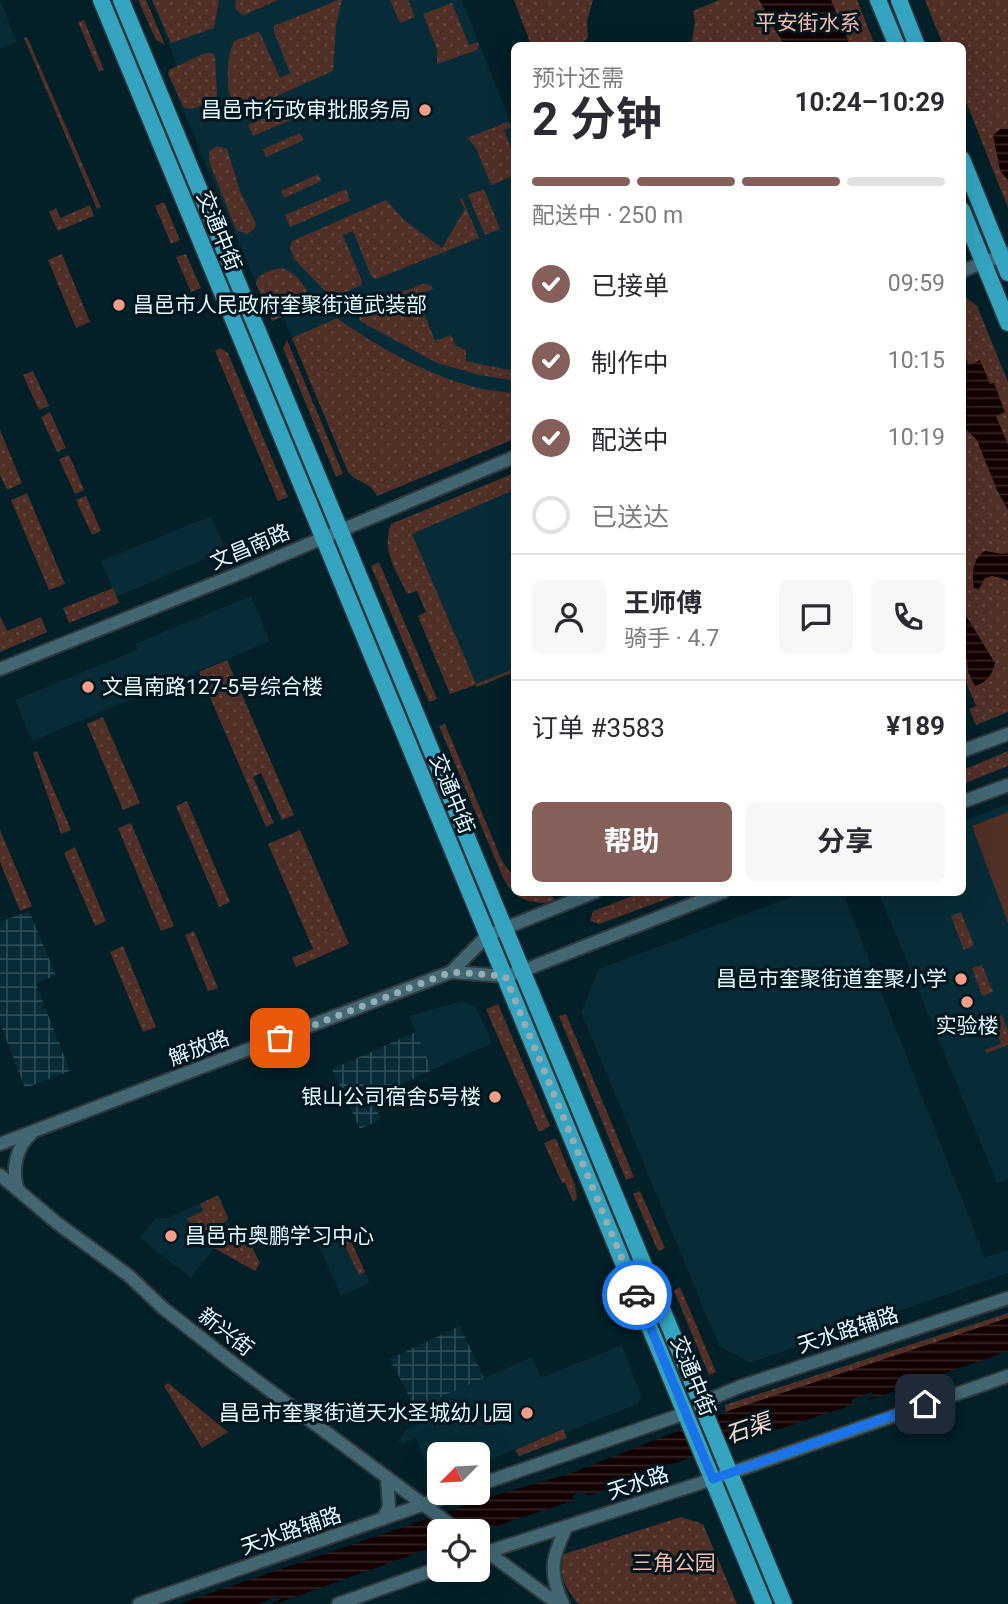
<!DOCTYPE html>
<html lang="zh">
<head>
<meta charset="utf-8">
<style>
	body { margin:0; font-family:Roboto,"Noto Sans SC",sans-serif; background:#f7f7f7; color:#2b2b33; height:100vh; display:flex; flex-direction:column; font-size:26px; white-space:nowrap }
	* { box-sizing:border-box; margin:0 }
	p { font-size:23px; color:#7c7c81 }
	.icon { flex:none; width:38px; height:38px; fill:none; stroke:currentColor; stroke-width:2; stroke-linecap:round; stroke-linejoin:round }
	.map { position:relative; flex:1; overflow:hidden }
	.drawer { position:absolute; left:511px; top:42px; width:455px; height:854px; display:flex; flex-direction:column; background:#fff; border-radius:10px; box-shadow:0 7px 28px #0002 }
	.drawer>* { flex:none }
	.needle { width:46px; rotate:246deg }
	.fabs { position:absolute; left:427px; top:1442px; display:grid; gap:14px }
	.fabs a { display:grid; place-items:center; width:63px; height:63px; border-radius:10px; background:#fff; box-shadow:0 7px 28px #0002; font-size:35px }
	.pin { position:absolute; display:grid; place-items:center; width:60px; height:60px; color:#fff; margin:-30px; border-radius:14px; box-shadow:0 4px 10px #0006 }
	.courier { position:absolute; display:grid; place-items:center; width:70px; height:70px; margin:-35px; border:5px solid #1a73e8; border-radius:50%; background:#fff; color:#222; box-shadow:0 2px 9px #0007 }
	.overview em { font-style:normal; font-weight:700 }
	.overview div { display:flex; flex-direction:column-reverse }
	.overview { display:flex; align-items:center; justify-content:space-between; height:119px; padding:0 21px }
	h1 { font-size:46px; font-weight:700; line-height:52px }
	.bar { display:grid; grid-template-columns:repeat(4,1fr); gap:10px 7px; align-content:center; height:84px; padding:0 21px }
	.bar i { height:9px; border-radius:5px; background:#e1e1e2 }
	.bar .selected { background:#855f5a }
	.bar p { grid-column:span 4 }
	.line { display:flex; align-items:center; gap:18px; padding:0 21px; border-top:2px solid #e1e1e2 }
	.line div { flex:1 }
	.round { display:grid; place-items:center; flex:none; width:74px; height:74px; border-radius:10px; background:#f7f7f7 }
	ol { padding:0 21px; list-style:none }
	li { display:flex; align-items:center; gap:21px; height:77px }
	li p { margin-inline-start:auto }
	li .icon { padding:7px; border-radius:50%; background:#855f5a; color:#fff; stroke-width:4 }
	li:last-child { color:#7c7c81 }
	li i { width:38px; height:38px; border:4px solid #e1e1e2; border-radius:50% }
	.button { display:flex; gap:14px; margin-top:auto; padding:14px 21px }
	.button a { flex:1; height:80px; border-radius:10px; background:#855f5a; color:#fff; font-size:28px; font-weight:700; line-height:80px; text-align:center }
	.button a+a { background:#f7f7f7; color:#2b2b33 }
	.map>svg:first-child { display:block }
	.built { fill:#072c37 }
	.industrial { fill:url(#industrial-grid) }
	.green { fill:url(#green-dots) }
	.pitch { fill:#502f27 }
	.water { fill:url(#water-rules) }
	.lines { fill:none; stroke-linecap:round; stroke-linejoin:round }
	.minor-casing { stroke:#2e383d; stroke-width:16 }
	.major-casing { stroke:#2e383d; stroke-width:19 }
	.minor { stroke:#426773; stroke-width:12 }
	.major { stroke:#35a4c0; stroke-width:16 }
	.done { stroke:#95acb3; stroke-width:7; stroke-dasharray:0 12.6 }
	.route { stroke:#1a73e8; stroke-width:9 }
	.poi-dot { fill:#f49e89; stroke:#00161e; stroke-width:2.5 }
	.labels { text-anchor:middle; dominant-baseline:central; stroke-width:6; stroke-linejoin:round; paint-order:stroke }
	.park-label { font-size:21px; fill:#f6b9aa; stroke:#00161e }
	.poi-label { font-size:21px; fill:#e4f8ff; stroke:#00161e; text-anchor:end }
	.street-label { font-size:21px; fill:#e4f8ff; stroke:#00161e }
	.water-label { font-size:23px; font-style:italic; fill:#f9d9d1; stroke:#00161e }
</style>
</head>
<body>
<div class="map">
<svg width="1008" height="1604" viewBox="0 0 1008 1604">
	<defs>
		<pattern id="industrial-grid" width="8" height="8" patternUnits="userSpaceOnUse" patternTransform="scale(1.75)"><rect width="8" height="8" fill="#072c37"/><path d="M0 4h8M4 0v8" fill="none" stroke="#2b4b55"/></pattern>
		<pattern id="green-dots" width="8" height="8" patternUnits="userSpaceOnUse" patternTransform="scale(1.75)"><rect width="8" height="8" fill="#502f27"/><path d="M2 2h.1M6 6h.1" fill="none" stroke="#61443d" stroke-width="1.8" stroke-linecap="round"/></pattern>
		<pattern id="water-rules" width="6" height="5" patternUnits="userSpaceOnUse" patternTransform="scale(1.75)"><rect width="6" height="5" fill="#130000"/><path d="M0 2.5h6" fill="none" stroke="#352626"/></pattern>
	</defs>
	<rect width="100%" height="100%" fill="#031f27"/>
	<g class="built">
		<path d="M0 0 17 42 0 48Z"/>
		<path d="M152 0H462L514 132V439L377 496 372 486 354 479 348 472 283 317 272 321 168 74 171 68 177 65Z"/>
		<path d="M514 490V672L477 687 411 534Z"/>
		<path d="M211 516 226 550 116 597 101 561Z"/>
		<path d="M251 596 270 641 32 741 15 700 137 650 135 644Z"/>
		<path d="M1008 804V1179L997 1183 879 893 962 892 963 821Z"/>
		<path d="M805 892 858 893 845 898 985 1258 1008 1250V1273L750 1363 719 1346 581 1012 599 969Z"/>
		<path d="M462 1001 476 1007 492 1043 432 1070 409 1016Z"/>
		<path d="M218 1195 232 1226 191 1278 140 1238 156 1218H168Z"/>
		<path d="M347 1232 370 1283 341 1296 318 1245Z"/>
		<path d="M622 1345 641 1395 638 1403 632 1406 564 1433 562 1429 478 1465V1454H439V1482L434 1484 416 1438 403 1443 398 1441 407 1429 421 1423 415 1408 532 1357 541 1378Z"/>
	</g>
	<g class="industrial">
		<path d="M29 911 56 975 36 984 70 1071 25 1088 0 1023V922Z"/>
		<path d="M416 1032 432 1070 371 1098 381 1119 360 1129 332 1069Z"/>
		<path d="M460 1326 484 1378 415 1408 390 1359Z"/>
	</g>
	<g class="green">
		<path d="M138 0H146L165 45 156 40Z"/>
		<path d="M152 0H219L214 28 171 43Z"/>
		<path d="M236 0H278L244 15 241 14 235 8Z"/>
		<path d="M338 0H342L336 25 333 71 245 110 238 111C224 100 226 57 234 41L258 32 260 33 280 78 290 73 274 32V26Z"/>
		<path d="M390 0H408L415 17 400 23Z"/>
		<path d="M514 0H593L587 21 588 38 579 45H531Z"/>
		<path d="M719 0H857L875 45 691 46 695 22 693 11Z"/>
		<path d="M925 0H1008V208L963 94 962 46 943 45Z"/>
		<path d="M452 3 469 45 478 42 479 44 477 50 437 64V49L423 14Z"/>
		<path d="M84 20 104 70 99 72 78 22Z"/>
		<path d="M27 37 101 207 97 209 24 38Z"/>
		<path d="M212 53 215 56 217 96C210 104 194 110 184 108L168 74 169 70 203 54Z"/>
		<path d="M309 99 314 110 253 136 248 125Z"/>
		<path d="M507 122 513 126 504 130 514 155V176L491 185 476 148 467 138Z"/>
		<path d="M300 133 304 140 266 157 263 149Z"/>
		<path d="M218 146 227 149 240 191 256 224 254 229 247 234 236 230 209 161V151Z"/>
		<path d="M318 174 321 181 284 198 281 191Z"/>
		<path d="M346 189 350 201 290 227 285 215Z"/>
		<path d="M484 189 500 229 485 235 468 195Z"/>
		<path d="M462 198 479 238 376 279 371 276 353 231 343 235 362 281 361 285 336 296 329 295 295 260 290 248 292 241 386 200 404 220 442 248 465 209 459 199Z"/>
		<path d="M164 202 180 240 171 244 155 206Z"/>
		<path d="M90 205 94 216 58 231 49 212 56 208 60 218Z"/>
		<path d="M62 254 90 322 76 328 48 260Z"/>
		<path d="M186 254 201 288 191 292 176 257Z"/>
		<path d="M280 268C296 271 311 290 309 306L272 321 256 284C257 273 270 271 280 268Z"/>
		<path d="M422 284 431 285 433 289 417 295 435 341 451 335 456 346 466 350V361L514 371V381L480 375 437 363 360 321 359 316 369 305Z"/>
		<path d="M962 294 977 306 1008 382V712L976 725 969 709 976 706 962 673Z"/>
		<path d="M337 318C386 353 453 390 514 393V439L377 496C369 480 360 485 348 472L292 338Z"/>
		<path d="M287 340 343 474 336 477 283 348Z"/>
		<path d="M220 348 228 353 288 497 278 501 215 351Z"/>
		<path d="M33 371 49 406 39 410 23 375Z"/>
		<path d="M50 412 66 448 57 452 41 417Z"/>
		<path d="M0 430 22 483 7 490 0 475Z"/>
		<path d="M69 455 84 490 75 494 59 459Z"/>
		<path d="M514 473V490L412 534 476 684 514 669V672L477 687 476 685 450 694 418 616 426 612 417 591 407 594C396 569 381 551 391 524Z"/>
		<path d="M27 493 65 584 49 590 11 500Z"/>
		<path d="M86 496 101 531 92 535 76 500Z"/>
		<path d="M379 562 437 699 429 702 371 566Z"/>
		<path d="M113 588 119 603 69 623 63 608Z"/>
		<path d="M0 616 7 631 41 617 47 632 0 652Z"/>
		<path d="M227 660 294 815 282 820 261 773 253 777 274 823 266 827 199 672Z"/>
		<path d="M103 717 140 803 123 810 87 724Z"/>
		<path d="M445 724 502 861 514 877V892L550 893 556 903C531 903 518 903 504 880L439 726Z"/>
		<path d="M37 751 71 830 61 834 33 753Z"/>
		<path d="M1008 751V766L963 784V770Z"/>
		<path d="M187 801 230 902 219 907 176 806Z"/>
		<path d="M131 823 174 926 161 931 118 828Z"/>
		<path d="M0 830 32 906 20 911 0 862Z"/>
		<path d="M300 830 349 944 296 967 292 958 313 949 268 844Z"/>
		<path d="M75 847 106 921 95 926 64 853Z"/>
		<path d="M643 892 683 893 599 924 590 921 593 911Z"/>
		<path d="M961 912 974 945 964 950 951 916Z"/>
		<path d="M194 931 218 988 208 991 185 935Z"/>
		<path d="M123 946 156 1027 143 1032 110 952Z"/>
		<path d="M982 965 993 992 982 996 972 968Z"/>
		<path d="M498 1004 550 1126 539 1132 486 1009Z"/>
		<path d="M566 1014 634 1177 626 1180 559 1016Z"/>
		<path d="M1002 1015 1008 1031V1045L987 1053 985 1050 1001 1044 992 1020Z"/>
		<path d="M553 1139H556L575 1185 577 1199 573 1202 565 1183H562L544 1143Z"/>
		<path d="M640 1191 665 1248 658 1251 633 1194Z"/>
		<path d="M218 1195 228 1218 210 1237 186 1219 203 1211 200 1204Z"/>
		<path d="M232 1226 238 1235 245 1233 260 1263 255 1271 214 1248Z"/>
		<path d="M347 1232 365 1272 359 1275 340 1235Z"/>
		<path d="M680 1287 716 1372 709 1375 674 1291Z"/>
		<path d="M1008 1313V1319L726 1412 725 1405Z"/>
		<path d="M168 1383 228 1432 202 1448 164 1386Z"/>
		<path d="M563 1429 567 1438 519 1456 515 1450Z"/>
		<path d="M681 1517 703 1524 737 1604H578C565 1586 558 1578 564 1554Z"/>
	</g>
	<path class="pitch" d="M1008 812V923L972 826Z"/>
	<g class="water">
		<path d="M759 0H831L850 45H784Z"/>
		<path d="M1001 129H1008V181L1000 170 993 135Z"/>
		<path d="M962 349 969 365 980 360 990 384 994 383 1005 412 996 416 1008 445V510L997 490 977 440 963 426Z"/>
		<path d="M985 551 1002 554 1008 553V580L992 576 985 578 979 589 974 588C972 575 972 558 985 551Z"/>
		<path d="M963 611 995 663C993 675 985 683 975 686L968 672 967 660 963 654Z"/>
		<path d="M1008 1318V1351L866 1401 874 1396 872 1392 851 1400 852 1403H858L743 1441 736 1440 588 1496 584 1492H578L573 1496 572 1501 478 1532 439 1531V1545L275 1604 273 1603 281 1599 280 1595 258 1604H179L497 1495 572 1473 731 1410Z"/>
	</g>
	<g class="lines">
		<g class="minor-casing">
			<g id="minor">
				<path d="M962 271 1008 253"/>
				<path d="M0 669 245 571 514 457"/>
				<path d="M962 751 1008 734"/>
				<path d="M962 802 1008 785"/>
				<path d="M451 972 505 976 522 971 723 892"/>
				<path d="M0 1144 451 972 488 935 595 892"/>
				<path d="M0 1175 57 1223 128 1275 163 1308 233 1363 459 1531"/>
				<path d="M18 1190C11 1171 16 1147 31 1134"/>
				<path d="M701 1403 739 1387 1008 1298"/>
				<path d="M478 1485 686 1413"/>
				<path d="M383 1519 389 1507 387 1478"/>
				<path d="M478 1545 558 1604"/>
				<path d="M478 1555 713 1479 1008 1376"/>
				<path d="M139 1604 456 1493"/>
				<path d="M338 1604 439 1568"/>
				<path d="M563 1604C548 1571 552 1557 567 1526"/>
			</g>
		</g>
		<g class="major-casing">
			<g id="major">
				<path d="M101 0 764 1604"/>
				<path d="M121 0 784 1604"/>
				<path d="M878 0 897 46"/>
				<path d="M899 0 917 46"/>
				<path d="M962 159 1008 273"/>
				<path d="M962 210 1008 323"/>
			</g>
		</g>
		<use href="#minor" class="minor"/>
		<use href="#major" class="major"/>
	</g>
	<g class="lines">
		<path class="done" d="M280 1038 451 972 505 976 637 1295"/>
		<path class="route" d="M637 1295 713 1479 925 1404"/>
	</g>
	<g class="poi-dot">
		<circle cx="425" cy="110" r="7"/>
		<circle cx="119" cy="305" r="7"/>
		<circle cx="88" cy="687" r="7"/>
		<circle cx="961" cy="979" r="7"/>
		<circle cx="967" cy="1002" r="7"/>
		<circle cx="495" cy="1097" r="7"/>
		<circle cx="171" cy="1236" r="7"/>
		<circle cx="527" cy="1413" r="7"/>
	</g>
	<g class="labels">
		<g class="park-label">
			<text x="808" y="23">平安街水系</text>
			<text x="674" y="1563">三角公园</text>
		</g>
		<g class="poi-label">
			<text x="411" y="110">昌邑市行政审批服务局</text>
			<text x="133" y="305" text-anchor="start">昌邑市人民政府奎聚街道武装部</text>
			<text x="102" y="687" text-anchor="start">文昌南路127-5号综合楼</text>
			<text x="947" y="979">昌邑市奎聚街道奎聚小学</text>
			<text x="967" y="1026" text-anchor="middle">实验楼</text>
			<text x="481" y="1097">银山公司宿舍5号楼</text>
			<text x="185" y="1236" text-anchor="start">昌邑市奥鹏学习中心</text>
			<text x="513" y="1413">昌邑市奎聚街道天水圣城幼儿园</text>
		</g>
		<g class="street-label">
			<text transform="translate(219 231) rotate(68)">交通中街</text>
			<text transform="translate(250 547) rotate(-23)">文昌南路</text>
			<text transform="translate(452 794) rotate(68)">交通中街</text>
			<text transform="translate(199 1048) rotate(-21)">解放路</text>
			<text transform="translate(848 1330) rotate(-18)">天水路辅路</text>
			<text transform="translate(226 1332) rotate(38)">新兴街</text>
			<text transform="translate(693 1376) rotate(68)">交通中街</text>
			<text transform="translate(638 1483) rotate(-18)">天水路</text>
			<text transform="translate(291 1531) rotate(-19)">天水路辅路</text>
		</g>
		<g class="water-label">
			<text transform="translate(748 1429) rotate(-19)">石渠</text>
		</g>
	</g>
</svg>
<div class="fabs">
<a><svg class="needle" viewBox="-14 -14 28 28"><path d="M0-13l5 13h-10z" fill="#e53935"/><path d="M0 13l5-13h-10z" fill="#7c7c81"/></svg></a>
<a><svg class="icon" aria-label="locate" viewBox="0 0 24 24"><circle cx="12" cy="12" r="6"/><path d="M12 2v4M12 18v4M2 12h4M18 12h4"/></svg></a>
</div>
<div class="pin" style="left:280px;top:1038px;background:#ea580c"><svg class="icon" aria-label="bag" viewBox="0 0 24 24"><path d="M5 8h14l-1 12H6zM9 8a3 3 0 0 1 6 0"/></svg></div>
<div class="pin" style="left:925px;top:1404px;background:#1f2937"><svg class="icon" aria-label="home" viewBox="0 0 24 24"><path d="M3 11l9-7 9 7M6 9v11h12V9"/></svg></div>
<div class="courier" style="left:637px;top:1295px"><svg class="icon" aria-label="car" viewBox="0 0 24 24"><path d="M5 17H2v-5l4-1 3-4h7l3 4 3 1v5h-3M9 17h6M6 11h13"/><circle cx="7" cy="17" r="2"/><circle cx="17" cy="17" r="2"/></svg></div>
<section class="drawer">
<div class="overview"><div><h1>2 分钟</h1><p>预计还需</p></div><em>10:24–10:29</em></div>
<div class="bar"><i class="selected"></i><i class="selected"></i><i class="selected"></i><i></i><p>配送中 · 250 m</p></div>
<ol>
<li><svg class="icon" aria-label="check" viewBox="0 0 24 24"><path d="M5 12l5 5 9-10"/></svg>已接单<p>09:59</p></li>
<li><svg class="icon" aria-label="check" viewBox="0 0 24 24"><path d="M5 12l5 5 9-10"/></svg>制作中<p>10:15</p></li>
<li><svg class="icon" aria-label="check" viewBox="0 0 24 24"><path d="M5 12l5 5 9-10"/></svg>配送中<p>10:19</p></li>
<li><i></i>已送达</li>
</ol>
<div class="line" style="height:126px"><a class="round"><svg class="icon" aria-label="person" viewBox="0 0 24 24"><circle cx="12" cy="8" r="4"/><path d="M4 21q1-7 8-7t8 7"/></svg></a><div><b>王师傅</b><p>骑手 · 4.7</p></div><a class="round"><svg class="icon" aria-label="chat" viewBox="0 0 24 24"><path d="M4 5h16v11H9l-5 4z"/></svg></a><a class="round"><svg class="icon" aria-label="phone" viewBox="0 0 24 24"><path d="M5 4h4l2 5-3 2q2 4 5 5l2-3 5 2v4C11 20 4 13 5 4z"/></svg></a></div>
<div class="line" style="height:91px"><div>订单 #3583</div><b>¥189</b></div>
<div class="button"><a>帮助</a><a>分享</a></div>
</section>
</div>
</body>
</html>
